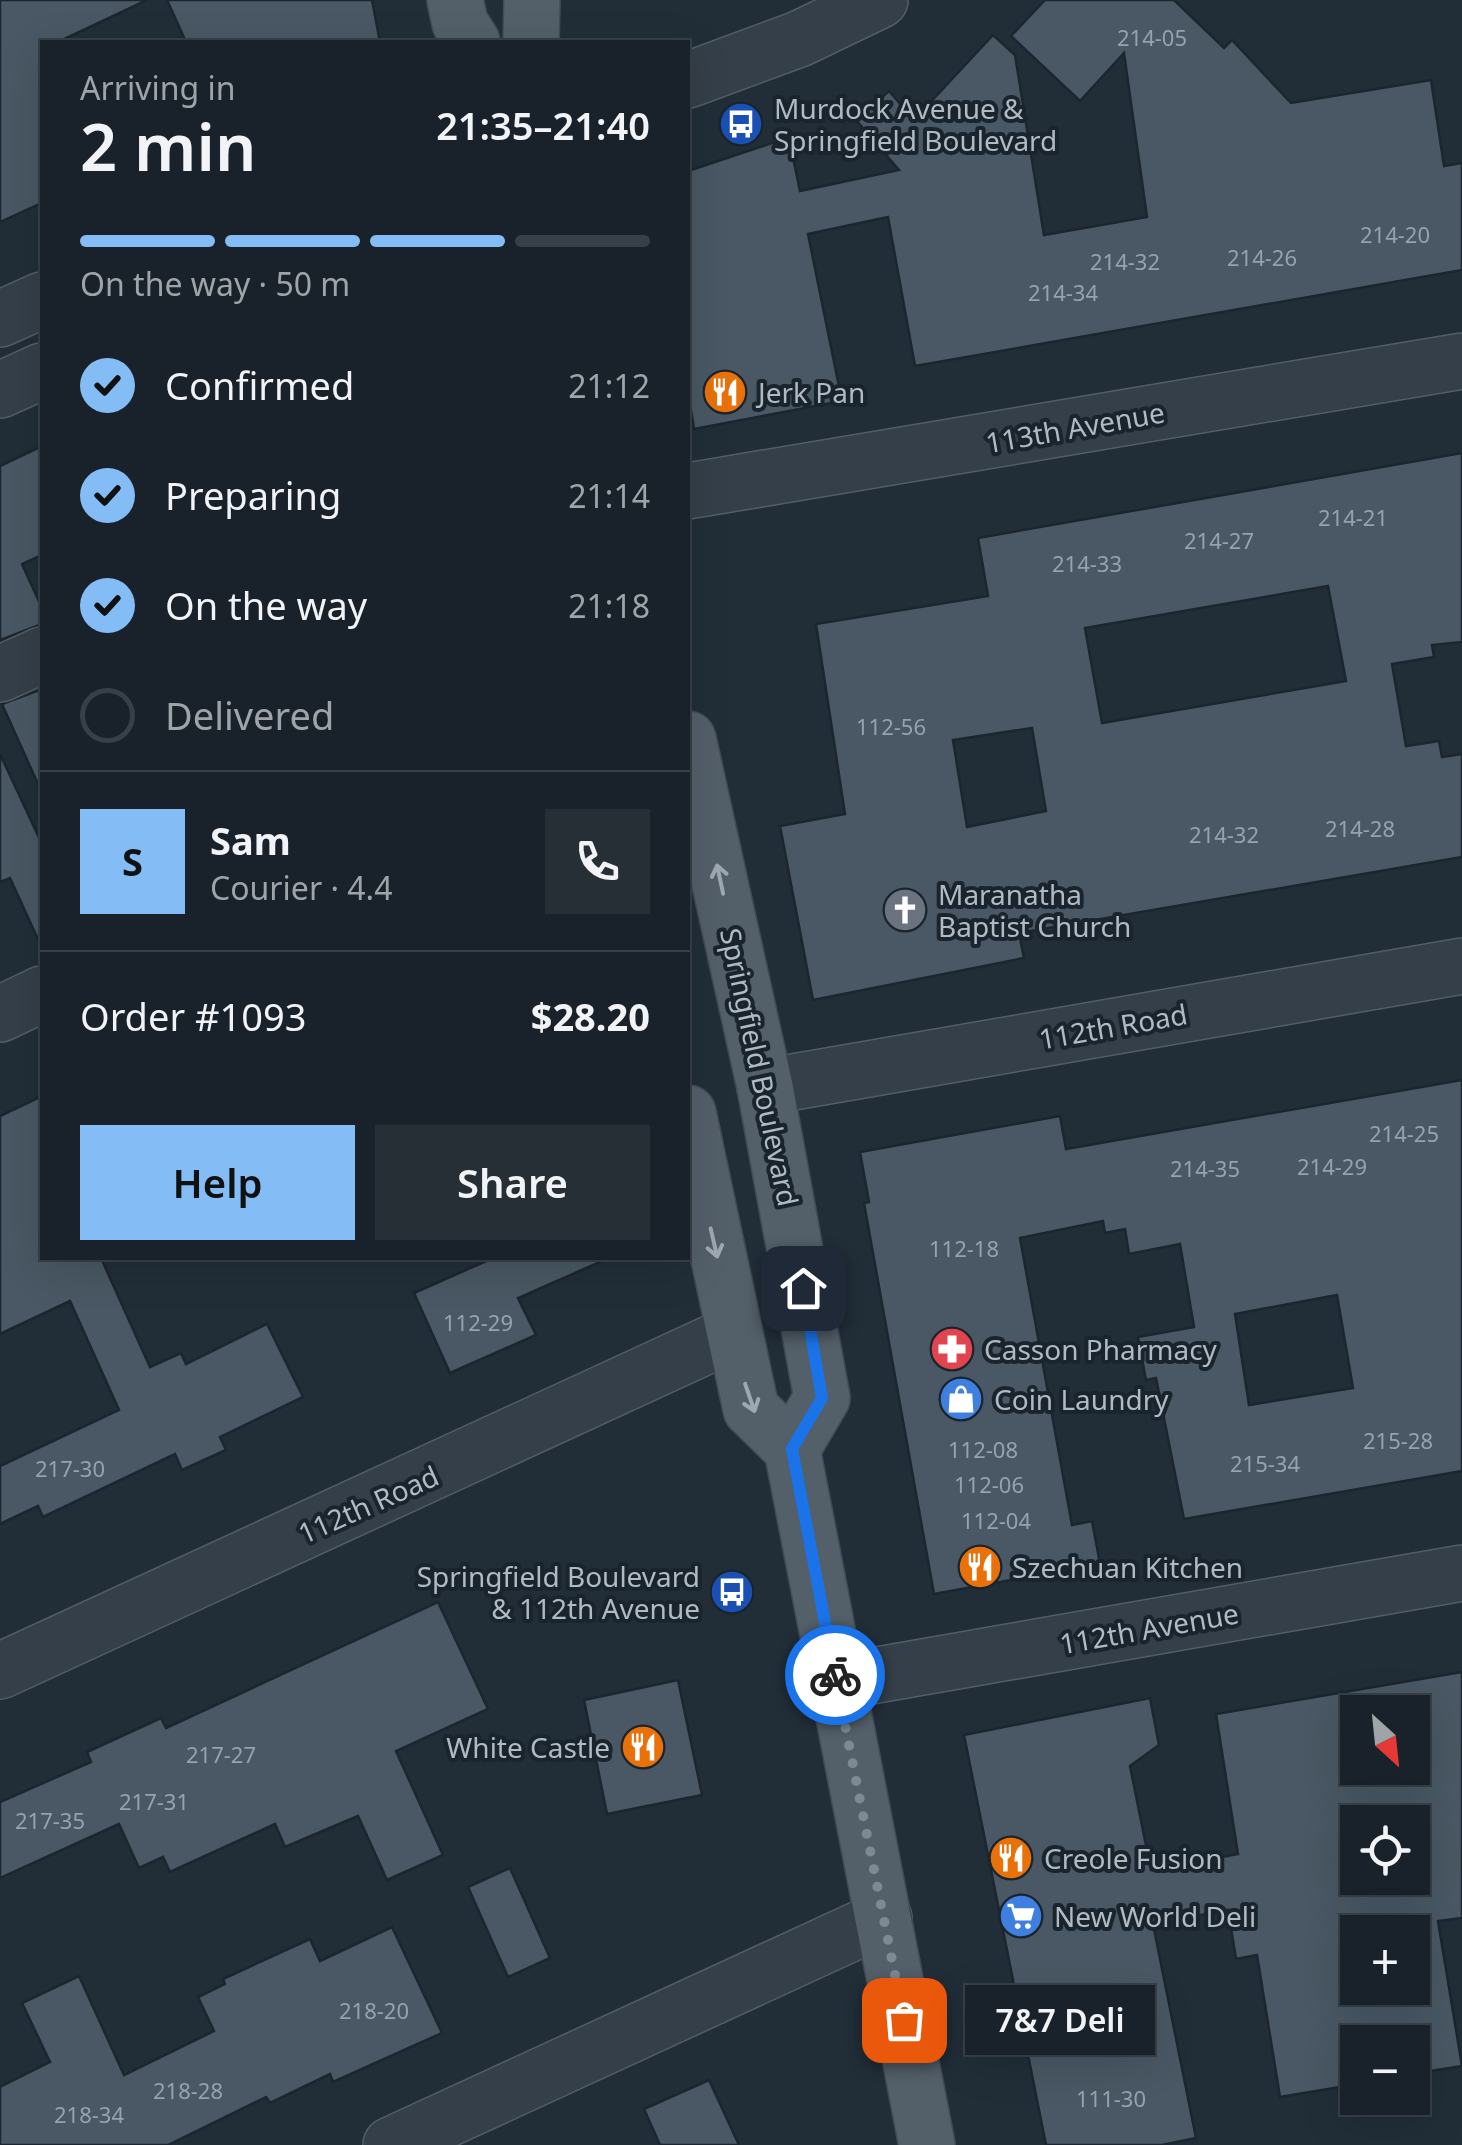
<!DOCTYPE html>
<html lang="en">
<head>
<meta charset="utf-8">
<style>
	body { margin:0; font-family:"Noto Sans",sans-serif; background:#262f36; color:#f1f3f6; height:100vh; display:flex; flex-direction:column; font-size:38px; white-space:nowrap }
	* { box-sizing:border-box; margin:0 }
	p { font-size:32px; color:#9fa4a8 }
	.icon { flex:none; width:55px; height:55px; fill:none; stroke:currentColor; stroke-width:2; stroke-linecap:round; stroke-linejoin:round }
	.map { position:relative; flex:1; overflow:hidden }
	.sheet { position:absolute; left:40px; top:40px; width:650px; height:1220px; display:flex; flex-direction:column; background:#19222a; border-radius:0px; box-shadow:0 10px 40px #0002,0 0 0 2px #373f47 }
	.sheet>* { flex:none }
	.needle { width:65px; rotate:153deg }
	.controls { position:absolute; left:1340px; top:1695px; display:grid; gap:20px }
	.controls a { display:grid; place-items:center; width:90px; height:90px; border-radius:0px; background:#19222a; box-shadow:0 10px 40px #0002,0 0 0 2px #373f47; font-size:50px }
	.pin { position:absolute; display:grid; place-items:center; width:85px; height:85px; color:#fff; margin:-42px; border-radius:20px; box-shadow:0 5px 15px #0006 }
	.courier { position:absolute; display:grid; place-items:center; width:100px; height:100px; margin:-50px; border:8px solid #1a73e8; border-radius:50%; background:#fff; color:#222; box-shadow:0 2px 12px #0007 }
	.bubble { position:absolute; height:70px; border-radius:0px; background:#19222a; box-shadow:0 10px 40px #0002,0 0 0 2px #373f47; font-size:32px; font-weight:600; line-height:70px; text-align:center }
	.headline em { font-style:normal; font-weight:600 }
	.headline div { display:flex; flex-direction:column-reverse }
	.headline { display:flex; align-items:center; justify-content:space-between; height:170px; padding:0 40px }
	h1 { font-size:65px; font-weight:600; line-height:75px }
	.bar { display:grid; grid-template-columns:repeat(4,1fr); gap:15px 10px; align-content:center; height:120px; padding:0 40px }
	.bar i { height:12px; border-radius:8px; background:#373f47 }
	.bar .selected { background:#84bdf6 }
	.bar p { grid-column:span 4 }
	.line { display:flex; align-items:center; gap:25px; padding:0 40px; border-top:2px solid #373f47 }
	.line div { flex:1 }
	.round { display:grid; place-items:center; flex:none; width:105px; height:105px; border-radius:0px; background:#262f36 }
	ol { padding:0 40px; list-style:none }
	li { display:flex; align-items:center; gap:30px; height:110px }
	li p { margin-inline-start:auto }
	li .icon { padding:10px; border-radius:50%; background:#84bdf6; color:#111; stroke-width:4 }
	li:last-child { color:#9fa4a8 }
	li i { width:55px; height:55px; border:5px solid #373f47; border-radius:50% }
	.action { display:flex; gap:20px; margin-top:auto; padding:20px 40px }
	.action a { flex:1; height:115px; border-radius:0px; background:#84bdf6; color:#111; font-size:40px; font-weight:600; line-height:115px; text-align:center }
	.action a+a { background:#262f36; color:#f1f3f6 }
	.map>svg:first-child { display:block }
	.building { fill:#495864; stroke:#1c262f; stroke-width:2.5; fill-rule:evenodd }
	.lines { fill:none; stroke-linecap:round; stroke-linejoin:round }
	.minor-casing { stroke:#525d66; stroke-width:58 }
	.major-casing { stroke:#414b55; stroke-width:58 }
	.minor { stroke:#353f49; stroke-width:55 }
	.major { stroke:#535f69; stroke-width:55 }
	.oneway { stroke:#9da8b3 }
	.done { stroke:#7d8994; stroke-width:10; stroke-dasharray:0 18 }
	.route { stroke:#1a73e8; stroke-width:12 }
	.labels { text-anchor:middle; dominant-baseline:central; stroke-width:8; stroke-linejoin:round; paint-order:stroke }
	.number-label { font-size:22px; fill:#96a2ad }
	.poi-label { font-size:28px; fill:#afbac5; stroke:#1a242d; text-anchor:start }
	.street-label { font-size:28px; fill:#afbac5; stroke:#1a242d }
</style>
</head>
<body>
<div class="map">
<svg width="1462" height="2145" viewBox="0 0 1462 2145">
	<rect width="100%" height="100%" fill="#212e38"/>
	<g class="building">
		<path d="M0 0H147L58 42H42V203L0 222Z"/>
		<path d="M167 0H372L380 42H186Z"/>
		<path d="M1045 0H1174L1224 48 1232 40 1291 103 1431 80 1444 166 1462 163V270L915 366 888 217 808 234 842 401 694 429 688 391V171L772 143H790L800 191 899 170 856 120 889 91 914 120 993 35 1015 55 1044 235 1147 217 1124 53 1080 101 1011 36Z"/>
		<path d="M42 446V555L22 564 42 608V624L0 640V466Z"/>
		<path d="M1462 453V642L1432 645 1434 657 1392 664 1406 746 1439 741 1442 757 1462 754V857L1019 933 1024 958 813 1000 780 826 845 814 816 624 988 596 978 538ZM1328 586 1346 681 1102 723 1085 628ZM1032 728 1046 811 967 827 953 740Z"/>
		<path d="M42 689V793L2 704Z"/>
		<path d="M0 754 42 844V948L10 878 0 882Z"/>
		<path d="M1462 1080V1471L1184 1519 1156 1378 1146 1380 1138 1337 1194 1327 1180 1244 1129 1254 1125 1229 1105 1233 1103 1221 1020 1238 1072 1525 1092 1521 1100 1564 934 1594 864 1203 869 1202 860 1152 1060 1116 1066 1149ZM1337 1295 1353 1388 1249 1405 1235 1314Z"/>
		<path d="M42 1096V1258H101L150 1367 181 1353 186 1364 267 1324 303 1397 220 1437 226 1450 182 1470 175 1454 43 1517 38 1506 0 1524V1466L119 1410 70 1301 0 1334V1116Z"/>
		<path d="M493 1258H609L518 1298 536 1335 450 1373 414 1293Z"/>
		<path d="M438 1602 488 1709 396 1751 443 1855 387 1880 358 1816 285 1847 275 1824 170 1872 163 1857 139 1868 119 1824 0 1878V1802L91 1762 87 1752 161 1718 166 1728Z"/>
		<path d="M1462 1672V1918L1438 1921 1462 2066 1412 2074V2042H1358V2084L1280 2097 1257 1955 1236 1959 1228 1910 1153 1924 1196 2138 1162 2145H1046L964 1735 1150 1698 1159 1745 1130 1766 1151 1870 1238 1854 1216 1714ZM1358 1712H1412V1768H1358ZM1358 1822H1412V1878H1358ZM1358 1932H1412V1988H1358Z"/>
		<path d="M678 1680 702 1795 607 1814 584 1700Z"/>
		<path d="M510 1868 550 1958 508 1977 468 1887Z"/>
		<path d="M392 1927 442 2033 333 2082 330 2074 270 2103 266 2097 168 2145H0V2087L50 2062 22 2003 79 1976 124 2075 214 2031 198 1997 225 1984 223 1979 310 1939 320 1961Z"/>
		<path d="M709 2080 739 2145H660L644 2109Z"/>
	</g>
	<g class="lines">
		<g class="minor-casing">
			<g id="minor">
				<path d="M688 80 799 39 880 0"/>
				<path d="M0 319 42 300"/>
				<path d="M0 390 42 371"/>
				<path d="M688 491 1462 361"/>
				<path d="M0 674 42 655"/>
				<path d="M0 1014 42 994"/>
				<path d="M765 1087 1462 966"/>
				<path d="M0 1671 734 1333"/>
				<path d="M837 1682 1462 1573"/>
				<path d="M391 2145 884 1918"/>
			</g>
		</g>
		<g class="major-casing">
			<g id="major">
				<path d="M455 0 460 23 472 42"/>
				<path d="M531 42 532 0"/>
				<path d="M688 739 765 1087 822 1398 792 1449"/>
				<path d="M688 1113 751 1409 792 1449 927 2145"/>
			</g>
		</g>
		<use href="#minor" class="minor"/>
		<use href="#major" class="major"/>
	</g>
	<defs><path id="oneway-shaft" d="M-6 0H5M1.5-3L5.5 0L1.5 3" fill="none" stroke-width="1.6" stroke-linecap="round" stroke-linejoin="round" transform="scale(2.5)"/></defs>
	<g class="oneway">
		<use href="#oneway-shaft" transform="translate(720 879) rotate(-102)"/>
		<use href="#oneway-shaft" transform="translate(714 1243) rotate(77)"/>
		<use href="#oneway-shaft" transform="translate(750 1398) rotate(71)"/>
	</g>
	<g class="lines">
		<path class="done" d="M835 1675 904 2020"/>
		<path class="route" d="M803 1288 822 1398 792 1449 835 1675"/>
	</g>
	<defs>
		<g id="bus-disc" transform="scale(2.25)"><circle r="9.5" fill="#1a4fb4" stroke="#1a242d"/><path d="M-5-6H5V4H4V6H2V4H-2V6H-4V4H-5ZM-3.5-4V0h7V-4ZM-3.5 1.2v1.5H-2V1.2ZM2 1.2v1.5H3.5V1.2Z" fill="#fff"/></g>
		<g id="restaurant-disc" transform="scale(2.25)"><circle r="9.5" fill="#e8710a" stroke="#1a242d"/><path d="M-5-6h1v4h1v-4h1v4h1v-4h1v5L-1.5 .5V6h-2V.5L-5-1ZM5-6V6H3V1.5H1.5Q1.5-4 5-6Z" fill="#fff"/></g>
		<g id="church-disc" transform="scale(2.25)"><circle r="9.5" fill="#6b7280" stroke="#1a242d"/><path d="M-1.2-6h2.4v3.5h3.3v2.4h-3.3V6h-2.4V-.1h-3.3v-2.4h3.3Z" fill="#fff"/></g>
		<g id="pharmacy-disc" transform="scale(2.25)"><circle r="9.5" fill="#e0444e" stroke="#1a242d"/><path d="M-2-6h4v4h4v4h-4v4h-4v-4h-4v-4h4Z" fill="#fff"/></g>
		<g id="shop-disc" transform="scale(2.25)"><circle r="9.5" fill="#3f7fe0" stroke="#1a242d"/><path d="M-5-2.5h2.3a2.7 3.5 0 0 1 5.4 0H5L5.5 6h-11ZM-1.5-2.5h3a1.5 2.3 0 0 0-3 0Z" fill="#fff"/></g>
		<g id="supermarket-disc" transform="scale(2.25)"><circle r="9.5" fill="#3f7fe0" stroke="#1a242d"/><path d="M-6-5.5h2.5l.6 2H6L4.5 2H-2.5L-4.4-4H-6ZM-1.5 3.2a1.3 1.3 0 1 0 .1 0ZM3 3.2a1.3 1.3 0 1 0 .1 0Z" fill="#fff"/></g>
	</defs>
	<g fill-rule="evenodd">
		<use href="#bus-disc" x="741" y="124"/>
		<use href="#restaurant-disc" x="725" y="392"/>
		<use href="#church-disc" x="905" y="910"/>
		<use href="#pharmacy-disc" x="952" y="1349"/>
		<use href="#shop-disc" x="961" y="1399"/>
		<use href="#restaurant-disc" x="980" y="1567"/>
		<use href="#bus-disc" x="732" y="1592"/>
		<use href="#restaurant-disc" x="643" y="1747"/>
		<use href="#restaurant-disc" x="1011" y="1858"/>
		<use href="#supermarket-disc" x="1021" y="1916"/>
	</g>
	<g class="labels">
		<g class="number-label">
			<text x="1152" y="37">214-05</text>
			<text x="1395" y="234">214-20</text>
			<text x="1262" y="257">214-26</text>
			<text x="1125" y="261">214-32</text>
			<text x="1063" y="292">214-34</text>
			<text x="1353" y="517">214-21</text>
			<text x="1219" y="540">214-27</text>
			<text x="1087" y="563">214-33</text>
			<text x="891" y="726">112-56</text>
			<text x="1360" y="828">214-28</text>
			<text x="1224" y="834">214-32</text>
			<text x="1404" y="1133">214-25</text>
			<text x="1332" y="1166">214-29</text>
			<text x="1205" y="1168">214-35</text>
			<text x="964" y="1248">112-18</text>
			<text x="478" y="1322">112-29</text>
			<text x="1398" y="1440">215-28</text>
			<text x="983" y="1449">112-08</text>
			<text x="1265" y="1463">215-34</text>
			<text x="70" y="1468">217-30</text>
			<text x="989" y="1484">112-06</text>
			<text x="996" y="1520">112-04</text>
			<text x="221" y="1754">217-27</text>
			<text x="154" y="1801">217-31</text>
			<text x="50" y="1820">217-35</text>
			<text x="374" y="2010">218-20</text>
			<text x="188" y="2090">218-28</text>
			<text x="1111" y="2098">111-30</text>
			<text x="89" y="2114">218-34</text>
		</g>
		<g class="poi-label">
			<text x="774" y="108">Murdock Avenue &amp;<tspan x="774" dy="32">Springfield Boulevard</tspan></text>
			<text x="758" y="392">Jerk Pan</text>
			<text x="938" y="894">Maranatha<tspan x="938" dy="32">Baptist Church</tspan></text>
			<text x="984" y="1349">Casson Pharmacy</text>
			<text x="994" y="1399">Coin Laundry</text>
			<text x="1012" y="1567">Szechuan Kitchen</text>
			<text x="700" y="1576" text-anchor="end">Springfield Boulevard<tspan x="700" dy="32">&amp; 112th Avenue</tspan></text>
			<text x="610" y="1747" text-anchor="end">White Castle</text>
			<text x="1044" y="1858">Creole Fusion</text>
			<text x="1054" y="1916">New World Deli</text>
		</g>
		<g class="street-label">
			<text transform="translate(1075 427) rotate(-10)">113th Avenue</text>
			<text transform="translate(1113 1026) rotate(-10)">112th Road</text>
			<text transform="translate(760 1067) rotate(78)">Springfield Boulevard</text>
			<text transform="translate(368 1504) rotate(-24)">112th Road</text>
			<text transform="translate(1149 1628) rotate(-10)">112th Avenue</text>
		</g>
	</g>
</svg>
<div class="controls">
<a><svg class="needle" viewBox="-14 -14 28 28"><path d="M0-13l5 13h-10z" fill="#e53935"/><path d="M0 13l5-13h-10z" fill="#9fa4a8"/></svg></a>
<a><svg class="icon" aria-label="locate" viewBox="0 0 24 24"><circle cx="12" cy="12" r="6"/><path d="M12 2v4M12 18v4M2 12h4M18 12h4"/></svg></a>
<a>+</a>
<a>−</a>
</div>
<div class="pin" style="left:904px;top:2020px;background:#ea580c"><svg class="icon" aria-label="bag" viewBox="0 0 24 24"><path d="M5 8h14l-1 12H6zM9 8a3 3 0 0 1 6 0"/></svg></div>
<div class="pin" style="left:803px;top:1288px;background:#1f2937"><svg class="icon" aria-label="home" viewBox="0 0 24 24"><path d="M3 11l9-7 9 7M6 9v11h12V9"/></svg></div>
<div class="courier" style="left:835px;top:1675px"><svg class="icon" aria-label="bike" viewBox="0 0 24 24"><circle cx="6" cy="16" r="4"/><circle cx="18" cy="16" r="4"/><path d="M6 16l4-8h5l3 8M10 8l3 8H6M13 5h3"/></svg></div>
<div class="bubble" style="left:965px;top:1985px;width:190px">7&amp;7 Deli</div>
<section class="sheet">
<div class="headline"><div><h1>2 min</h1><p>Arriving in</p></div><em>21:35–21:40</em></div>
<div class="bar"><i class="selected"></i><i class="selected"></i><i class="selected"></i><i></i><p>On the way · 50 m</p></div>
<ol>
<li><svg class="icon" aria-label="check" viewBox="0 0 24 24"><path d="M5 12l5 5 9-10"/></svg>Confirmed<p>21:12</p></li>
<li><svg class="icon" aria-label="check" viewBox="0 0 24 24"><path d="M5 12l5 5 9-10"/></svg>Preparing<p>21:14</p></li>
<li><svg class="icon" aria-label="check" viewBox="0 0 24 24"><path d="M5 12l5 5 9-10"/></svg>On the way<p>21:18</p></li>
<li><i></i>Delivered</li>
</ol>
<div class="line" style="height:180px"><b class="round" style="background:#84bdf6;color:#111">S</b><div><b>Sam</b><p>Courier · 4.4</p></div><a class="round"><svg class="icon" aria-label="phone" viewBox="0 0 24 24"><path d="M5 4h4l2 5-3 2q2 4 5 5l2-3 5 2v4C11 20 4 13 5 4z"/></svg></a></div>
<div class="line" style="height:130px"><div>Order #1093</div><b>$28.20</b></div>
<div class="action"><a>Help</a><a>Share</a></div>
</section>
</div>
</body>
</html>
